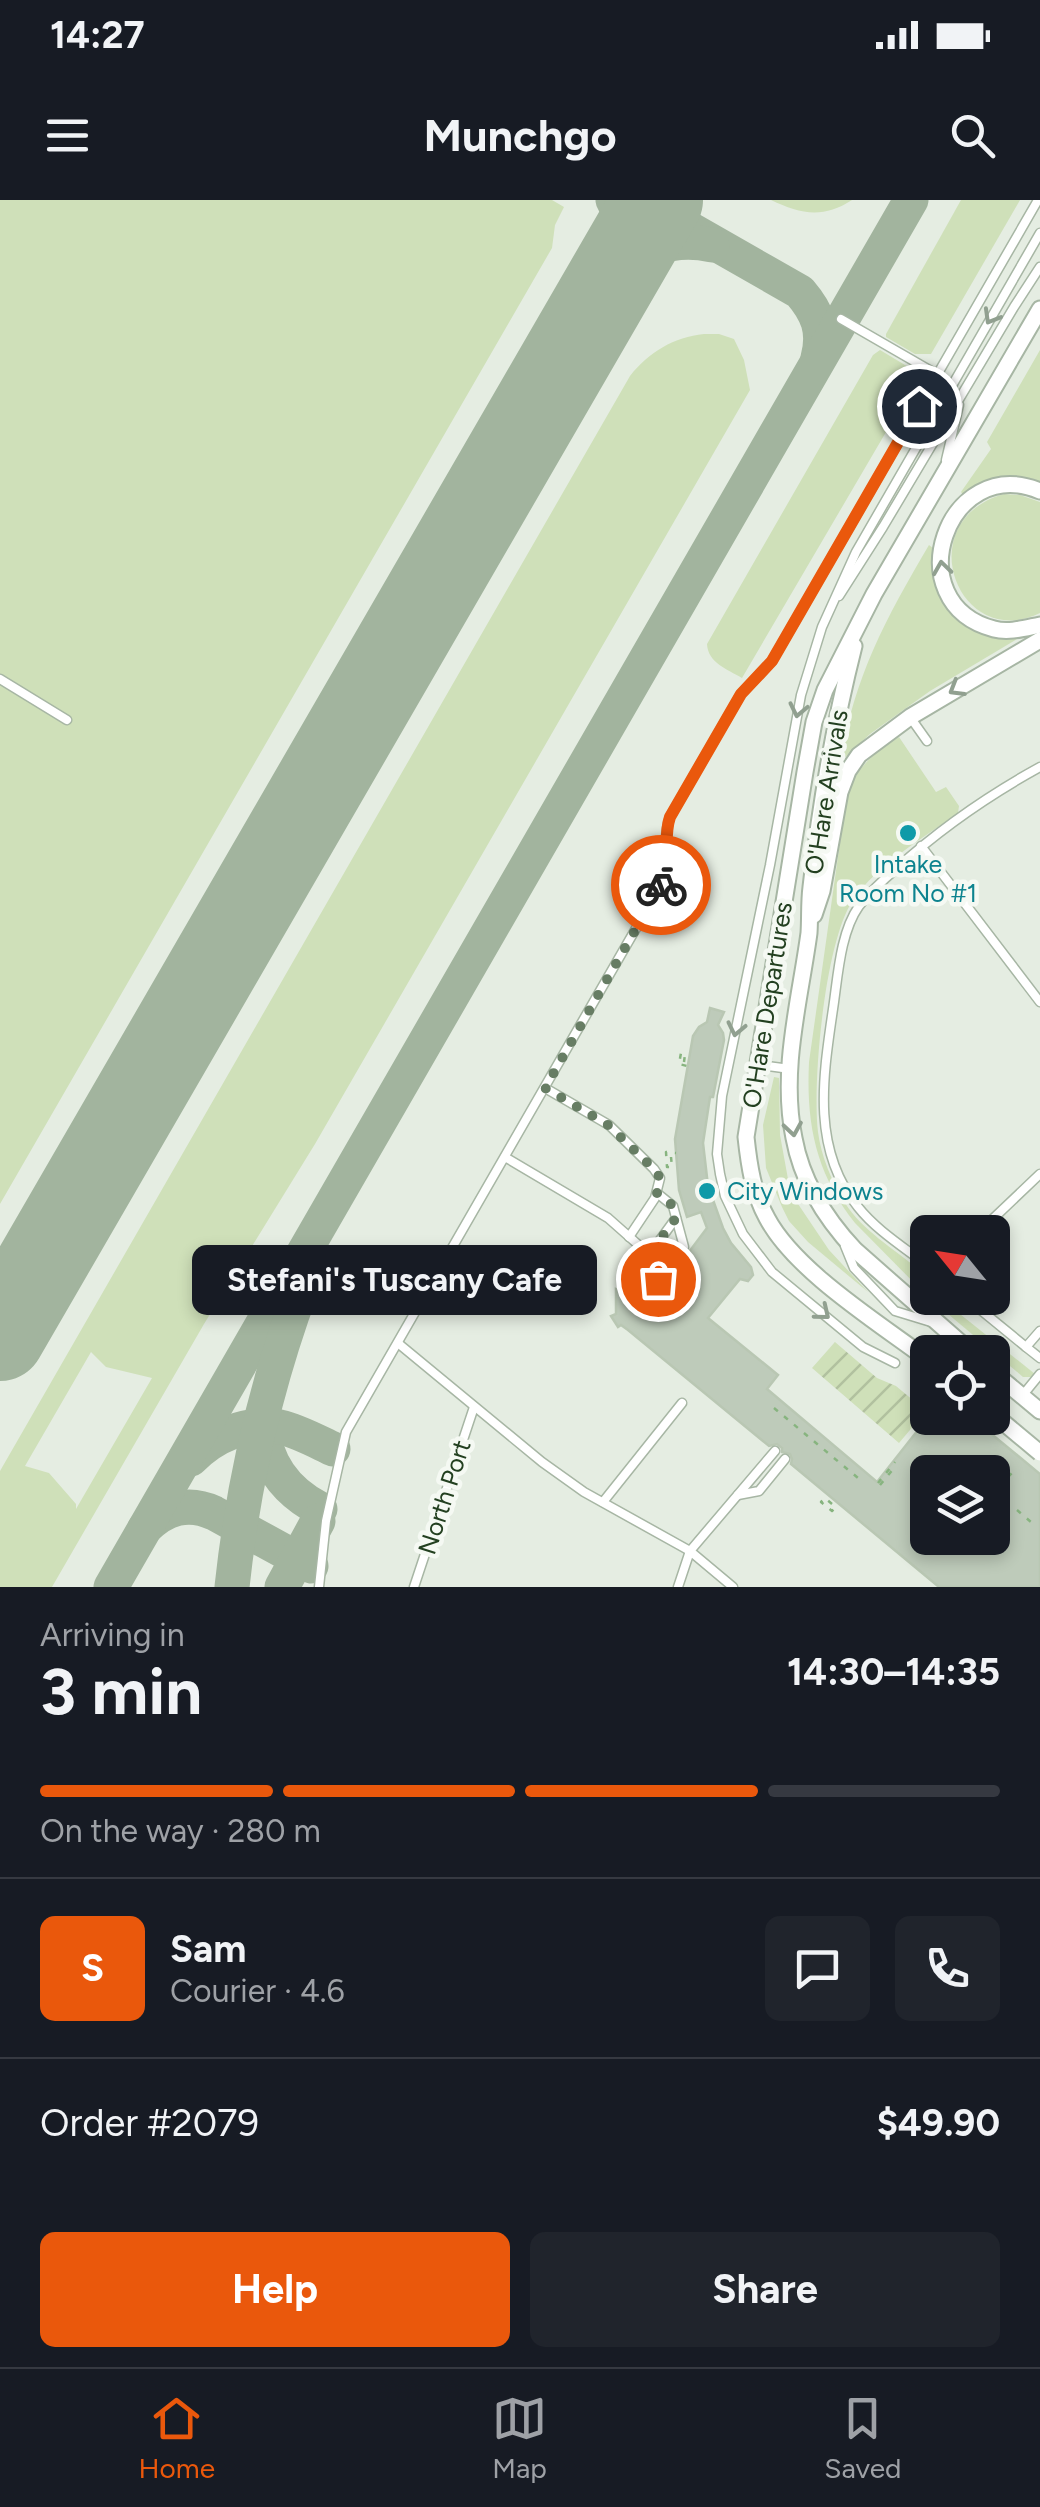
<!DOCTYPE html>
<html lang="en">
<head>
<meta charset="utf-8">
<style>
	body { margin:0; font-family:Figtree,sans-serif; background:#20242c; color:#f1f3f6; height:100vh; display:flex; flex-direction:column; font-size:38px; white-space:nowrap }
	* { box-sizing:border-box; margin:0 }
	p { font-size:32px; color:#9ea1a6 }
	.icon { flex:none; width:55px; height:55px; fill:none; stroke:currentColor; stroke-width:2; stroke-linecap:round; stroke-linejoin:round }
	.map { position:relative; height:1387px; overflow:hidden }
	.side { display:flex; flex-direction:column; background:#171b24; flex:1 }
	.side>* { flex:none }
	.needle { width:65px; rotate:300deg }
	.controls { position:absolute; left:910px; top:1015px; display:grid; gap:20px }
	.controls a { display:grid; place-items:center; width:100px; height:100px; border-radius:15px; background:#171b24; box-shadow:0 5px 15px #0003; font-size:50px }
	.pin { position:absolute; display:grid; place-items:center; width:85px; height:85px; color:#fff; margin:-42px; border:5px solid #fff; border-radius:50%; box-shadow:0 2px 10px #0007 }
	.courier { position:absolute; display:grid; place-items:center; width:100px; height:100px; margin:-50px; border:8px solid #ea580c; border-radius:50%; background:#fff; color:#222; box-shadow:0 2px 12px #0007 }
	.bubble { position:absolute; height:70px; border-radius:15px; background:#171b24; box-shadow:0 5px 15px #0003; font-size:32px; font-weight:700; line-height:70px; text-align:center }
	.head em { font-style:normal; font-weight:700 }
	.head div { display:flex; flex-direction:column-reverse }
	.head { display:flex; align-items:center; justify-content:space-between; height:170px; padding:0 40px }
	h1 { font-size:65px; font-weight:700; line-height:75px }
	.bar { display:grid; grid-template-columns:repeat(4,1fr); gap:15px 10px; align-content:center; height:120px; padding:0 40px }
	.bar i { height:12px; border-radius:8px; background:#363941 }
	.bar .on { background:#ea580c }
	.bar p { grid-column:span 4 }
	.line { display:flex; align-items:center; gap:25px; padding:0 40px; border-top:2px solid #363941 }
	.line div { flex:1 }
	.round { display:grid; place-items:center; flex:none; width:105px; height:105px; border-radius:15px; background:#20242c }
	.button { display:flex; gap:20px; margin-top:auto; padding:20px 40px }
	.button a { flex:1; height:115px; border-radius:15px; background:#ea580c; color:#fff; font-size:40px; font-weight:700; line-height:115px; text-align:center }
	.button a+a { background:#20242c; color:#f1f3f6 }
	.status { display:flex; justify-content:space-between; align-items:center; height:70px; padding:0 50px; background:#171b24; direction:ltr }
	.status svg { height:28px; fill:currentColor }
	header { display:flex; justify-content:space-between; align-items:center; height:130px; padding:0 40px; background:#171b24; font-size:45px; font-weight:700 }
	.tabs { display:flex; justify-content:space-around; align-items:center; height:140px; border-top:2px solid #363941; background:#171b24; font-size:28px; color:#9ea1a6 }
	.tabs a { display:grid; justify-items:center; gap:5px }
	.tabs .on { color:#ea580c }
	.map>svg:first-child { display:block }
	.green { fill:#cfe0b9; fill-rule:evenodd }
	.garden { fill:url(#garden-furrows) }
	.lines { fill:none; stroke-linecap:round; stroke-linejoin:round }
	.taxiway { stroke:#a2b49e; stroke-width:35 }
	.runway { stroke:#a2b49e; stroke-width:90 }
	.building { fill:#becbba; stroke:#b9c7b3; stroke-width:2.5; fill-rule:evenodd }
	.lane-casing { stroke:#a7b6a4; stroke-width:11 }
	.street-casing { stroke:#a7b6a4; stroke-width:19 }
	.path { stroke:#87b47f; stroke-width:2.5; stroke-dasharray:5 8; stroke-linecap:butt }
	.lane { stroke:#fff; stroke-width:8 }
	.street { stroke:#fff; stroke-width:15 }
	.street-bridge-casing { stroke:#a7b6a4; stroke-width:19; stroke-linecap:butt }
	.street-bridge { stroke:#fff; stroke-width:15 }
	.oneway { stroke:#91a090 }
	.done { stroke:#677d64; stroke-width:10; stroke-dasharray:0 18 }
	.route { stroke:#ea580c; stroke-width:12 }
	.culture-dot { fill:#0f9aa8; stroke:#f5f9f3; stroke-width:4 }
	.labels { text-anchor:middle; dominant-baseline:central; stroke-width:9; stroke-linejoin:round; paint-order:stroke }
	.street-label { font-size:25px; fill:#234020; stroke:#f5f9f3 }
	.culture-label { font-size:25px; fill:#0d838f; stroke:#f5f9f3 }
</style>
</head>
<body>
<div class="status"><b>14:27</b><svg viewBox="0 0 49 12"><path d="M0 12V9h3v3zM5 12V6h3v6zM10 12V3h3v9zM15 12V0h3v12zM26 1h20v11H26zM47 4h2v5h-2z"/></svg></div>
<header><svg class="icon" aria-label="menu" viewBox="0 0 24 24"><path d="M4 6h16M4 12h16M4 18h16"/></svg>Munchgo<svg class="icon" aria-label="search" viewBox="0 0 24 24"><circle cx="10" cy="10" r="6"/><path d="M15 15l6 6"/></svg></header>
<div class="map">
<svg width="1040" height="1387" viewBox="0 0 1040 1387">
	<defs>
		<pattern id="garden-furrows" width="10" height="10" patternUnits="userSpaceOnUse" patternTransform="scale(2.5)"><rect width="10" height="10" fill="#cfe0b9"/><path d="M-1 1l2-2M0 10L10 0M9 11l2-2" fill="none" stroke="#b1c19f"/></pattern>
	</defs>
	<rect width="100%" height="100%" fill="#e5ede2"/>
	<g class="green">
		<path d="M0 0H552L564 7 555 25 552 48 0 1004Z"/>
		<path d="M771 0H852C823 19 800 14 771 0Z"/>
		<path d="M961 0H1020L931 154H915L886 137V134Z"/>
		<path d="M704 134H719L734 139 744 160 750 190 315 944 204 1124 52 1387H0V1271L630 176C649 152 674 137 704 134ZM91 1152 106 1167 152 1178 76 1309V1304L49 1273 25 1266Z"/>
		<path d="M880 150 920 174 742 478C727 469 708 463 707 444L873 155Z"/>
		<path d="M1040 150V284C1010 277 990 280 964 296L961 292 991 249 987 242Z"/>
		<path d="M1004 294 1020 295 1040 302V413C958 453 908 321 1004 294Z"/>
		<path d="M929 345 934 349 936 376 996 436 1019 438 930 491 870 534 840 562C855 475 885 420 929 345Z"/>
		<path d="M899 537 936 592 946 587 959 606 958 613C922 639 878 664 853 700 825 741 812 882 818 932 821 956 832 982 845 1003 862 1030 894 1049 918 1069L914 1076 927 1087V1096L855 1023C816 973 806 925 809 862L847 593C858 566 874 553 899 537Z"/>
		<path d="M774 877 779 878 780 935 788 979 796 1001 829 1050 868 1092 808 1042 789 1021 782 1007 766 968 763 925Z"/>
		<path d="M929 1098H940L1035 1174 1032 1177H1023Z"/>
	</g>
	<path class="garden" d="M835 1142 877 1178 896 1186 926 1211 899 1243 812 1168Z"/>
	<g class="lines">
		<g class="taxiway">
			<path d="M639 0 800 92C818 113 825 131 818 158"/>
			<path d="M611 79C623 54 628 26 613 0"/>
			<path d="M608 84C636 52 669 35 712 45"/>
			<path d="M262 1224C265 1263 285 1291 320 1309"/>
			<path d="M191 1259C213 1236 247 1221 280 1227 298 1231 316 1241 333 1249"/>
			<path d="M145 1328C165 1308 188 1301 214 1313L311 1366"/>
			<path d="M111 1387 911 0"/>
			<path d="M232 1387C243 1284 266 1184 302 1087"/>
			<path d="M282 1387 318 1321"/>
		</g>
		<path class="runway" d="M0 1136 658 0"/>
	</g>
	<path class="building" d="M710 808 724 812 718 825 723 833 724 840 713 897H710L703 943 708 986 723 1028 731 1043 751 1067 753 1075 748 1081 740 1079 708 1118 778 1175 767 1189 877 1282 922 1225 913 1218H972L1040 1274V1387H939L791 1264 792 1259 790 1254 782 1252V1248L777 1244 769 1246 628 1130 621 1125 618 1127 611 1116 616 1114V1089L619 1090 632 1079 636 1083H642L649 1072H651L653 1084 662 1085 666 1076 677 1068 707 1028 701 1012 687 1017 679 990 675 939 693 836 699 827 707 822ZM928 1272H992V1338H928Z"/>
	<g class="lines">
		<g class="lane-casing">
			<g id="lane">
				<path d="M841 119 938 175"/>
				<path d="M946 260 959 205"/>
				<path d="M839 396 883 327 1014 107 1040 67"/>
				<path d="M0 479 67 520"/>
				<path d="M910 517 927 541"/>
				<path d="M921 646 1040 802"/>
				<path d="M760 865 790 869"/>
				<path d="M545 888 609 925 654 969 660 978 655 998 629 1037"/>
				<path d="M505 957 608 1018 660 1064 658 1079"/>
				<path d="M657 993 673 1006 684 1047 671 1063 660 1064"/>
				<path d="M979 1032 1040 974"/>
				<path d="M845 1046 854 1068 895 1111 931 1122"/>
				<path d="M649 1055 676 1018"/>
				<path d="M928 1066C905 1048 876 1030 858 1007 811 949 823 877 833 809 838 776 840 733 859 706 870 692 883 680 897 668 940 629 989 595 1040 567"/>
				<path d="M639 1076 645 1051"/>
				<path d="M966 1098 1026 1147 1040 1131"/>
				<path d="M399 1144 542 1262 584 1292 690 1351 733 1387"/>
				<path d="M1026 1147 1040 1158"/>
				<path d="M895 1163 863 1147 772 1072 743 1034 725 996 720 974 717 954 722 896 770 665 801 495 822 427 856 352 1040 33"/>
				<path d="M1022 1196 1040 1174"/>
				<path d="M738 1295 759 1291 785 1259"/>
				<path d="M603 1302 682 1203"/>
				<path d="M319 1387 326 1321 346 1232 661 685C672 663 661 639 670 617L741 494 772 461 1038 0"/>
				<path d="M414 1387 474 1207"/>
				<path d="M678 1387 690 1351 775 1251"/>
			</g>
		</g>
		<g class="street-casing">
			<g id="street">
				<path d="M1040 291C947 252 895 403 994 429 1009 433 1025 428 1040 425"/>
				<path d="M854 446C834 525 820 606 811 687 809 702 810 718 809 733 800 800 780 870 794 938 802 982 825 1018 855 1050L971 1152"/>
				<path d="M814 715 822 691 840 592 848 571 859 555 910 517 1040 440"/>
				<path d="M928 1160C879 1123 795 1071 767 1018 753 993 749 965 746 937L805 572 814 522 825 490 874 394 1040 109"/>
				<path d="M992 1171 1040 1211"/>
			</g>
		</g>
		<g class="path">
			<path d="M684 862 685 854 681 853 679 864 687 866"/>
			<path d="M671 957 672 967H667L666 952 676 953"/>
			<path d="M671 1103 681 1090"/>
			<path d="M673 1104 683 1092"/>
			<path d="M774 1208 858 1278"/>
			<path d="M953 1231 958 1225"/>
			<path d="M961 1264 971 1272"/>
			<path d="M1008 1277 1014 1271"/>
			<path d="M878 1283 895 1262"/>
			<path d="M880 1285 894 1268"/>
			<path d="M832 1304 825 1298 821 1302 832 1311 839 1304"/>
			<path d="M1017 1310 1031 1322"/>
		</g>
		<use href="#lane" class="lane"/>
		<use href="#street" class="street"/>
		<g class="street-bridge-casing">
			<path id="street-bridge" d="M992 1213 1040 1253"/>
		</g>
		<use href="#street-bridge" class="street-bridge"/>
	</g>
	<defs><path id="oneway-chevron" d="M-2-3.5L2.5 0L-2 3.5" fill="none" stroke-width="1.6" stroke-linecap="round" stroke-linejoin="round" transform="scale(2.5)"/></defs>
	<g class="oneway">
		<use href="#oneway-chevron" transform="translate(991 117) rotate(120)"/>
		<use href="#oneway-chevron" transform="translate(942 368) rotate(-98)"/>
		<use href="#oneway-chevron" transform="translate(956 489) rotate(149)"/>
		<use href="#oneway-chevron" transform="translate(798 510) rotate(102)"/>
		<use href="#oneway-chevron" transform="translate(736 829) rotate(102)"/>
		<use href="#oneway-chevron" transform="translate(793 929) rotate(81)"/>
		<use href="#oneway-chevron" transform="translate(823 1113) rotate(39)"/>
	</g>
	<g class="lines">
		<path class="done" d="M658 1079 660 1064 649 1055 676 1018 670 1002 657 993 660 978 654 969 608 925 545 888 661 685"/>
		<path class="route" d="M661 685C672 663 662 640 670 617L741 494 772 461 919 206"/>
	</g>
	<g class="culture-dot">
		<circle cx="908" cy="633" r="10"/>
		<circle cx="707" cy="991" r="10"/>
	</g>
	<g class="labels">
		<g class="street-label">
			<text transform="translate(826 592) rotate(-81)">O'Hare Arrivals</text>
			<text transform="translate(767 805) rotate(-81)">O'Hare Departures</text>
			<text transform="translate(444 1297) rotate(-72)">North Port</text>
		</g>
		<g class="culture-label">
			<text x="908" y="664">Intake<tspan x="908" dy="29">Room No #1</tspan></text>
			<text x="727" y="991" text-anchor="start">City Windows</text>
		</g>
	</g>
</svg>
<div class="controls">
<a><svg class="needle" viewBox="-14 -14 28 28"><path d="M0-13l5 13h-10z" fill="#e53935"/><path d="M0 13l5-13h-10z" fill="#9ea1a6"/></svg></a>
<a><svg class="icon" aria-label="locate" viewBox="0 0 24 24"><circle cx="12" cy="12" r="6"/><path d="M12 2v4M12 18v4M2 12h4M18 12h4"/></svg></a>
<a><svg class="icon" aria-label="layers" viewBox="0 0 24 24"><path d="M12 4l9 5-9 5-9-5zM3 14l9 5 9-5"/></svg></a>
</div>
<div class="pin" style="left:658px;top:1079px;background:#ea580c"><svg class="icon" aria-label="bag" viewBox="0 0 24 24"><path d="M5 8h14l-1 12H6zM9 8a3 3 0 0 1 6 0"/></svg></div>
<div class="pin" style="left:919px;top:206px;background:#1f2937"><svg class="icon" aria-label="home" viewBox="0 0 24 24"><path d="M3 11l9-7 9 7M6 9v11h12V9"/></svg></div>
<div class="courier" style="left:661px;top:685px"><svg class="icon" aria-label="bike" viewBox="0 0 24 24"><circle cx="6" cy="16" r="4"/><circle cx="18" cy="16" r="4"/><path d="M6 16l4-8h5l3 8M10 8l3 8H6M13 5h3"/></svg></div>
<div class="bubble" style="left:192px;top:1045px;width:405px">Stefani's Tuscany Cafe</div>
</div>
<section class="side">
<div class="head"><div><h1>3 min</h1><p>Arriving in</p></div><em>14:30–14:35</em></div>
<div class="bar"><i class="on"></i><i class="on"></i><i class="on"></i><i></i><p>On the way · 280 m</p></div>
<div class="line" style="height:180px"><b class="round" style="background:#ea580c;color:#fff">S</b><div><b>Sam</b><p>Courier · 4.6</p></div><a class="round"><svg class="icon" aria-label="chat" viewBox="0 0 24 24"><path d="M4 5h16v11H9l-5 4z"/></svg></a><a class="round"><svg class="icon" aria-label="phone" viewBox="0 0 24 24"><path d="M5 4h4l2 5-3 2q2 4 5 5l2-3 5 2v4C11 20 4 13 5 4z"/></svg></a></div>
<div class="line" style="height:130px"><div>Order #2079</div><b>$49.90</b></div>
<div class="button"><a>Help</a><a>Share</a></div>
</section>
<nav class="tabs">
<a class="on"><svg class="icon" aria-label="home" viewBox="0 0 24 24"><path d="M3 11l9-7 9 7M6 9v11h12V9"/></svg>Home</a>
<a><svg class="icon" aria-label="map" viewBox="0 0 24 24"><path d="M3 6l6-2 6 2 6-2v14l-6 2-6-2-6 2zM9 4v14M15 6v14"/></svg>Map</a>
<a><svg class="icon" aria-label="saved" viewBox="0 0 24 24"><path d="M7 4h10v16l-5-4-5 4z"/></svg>Saved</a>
</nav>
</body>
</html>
